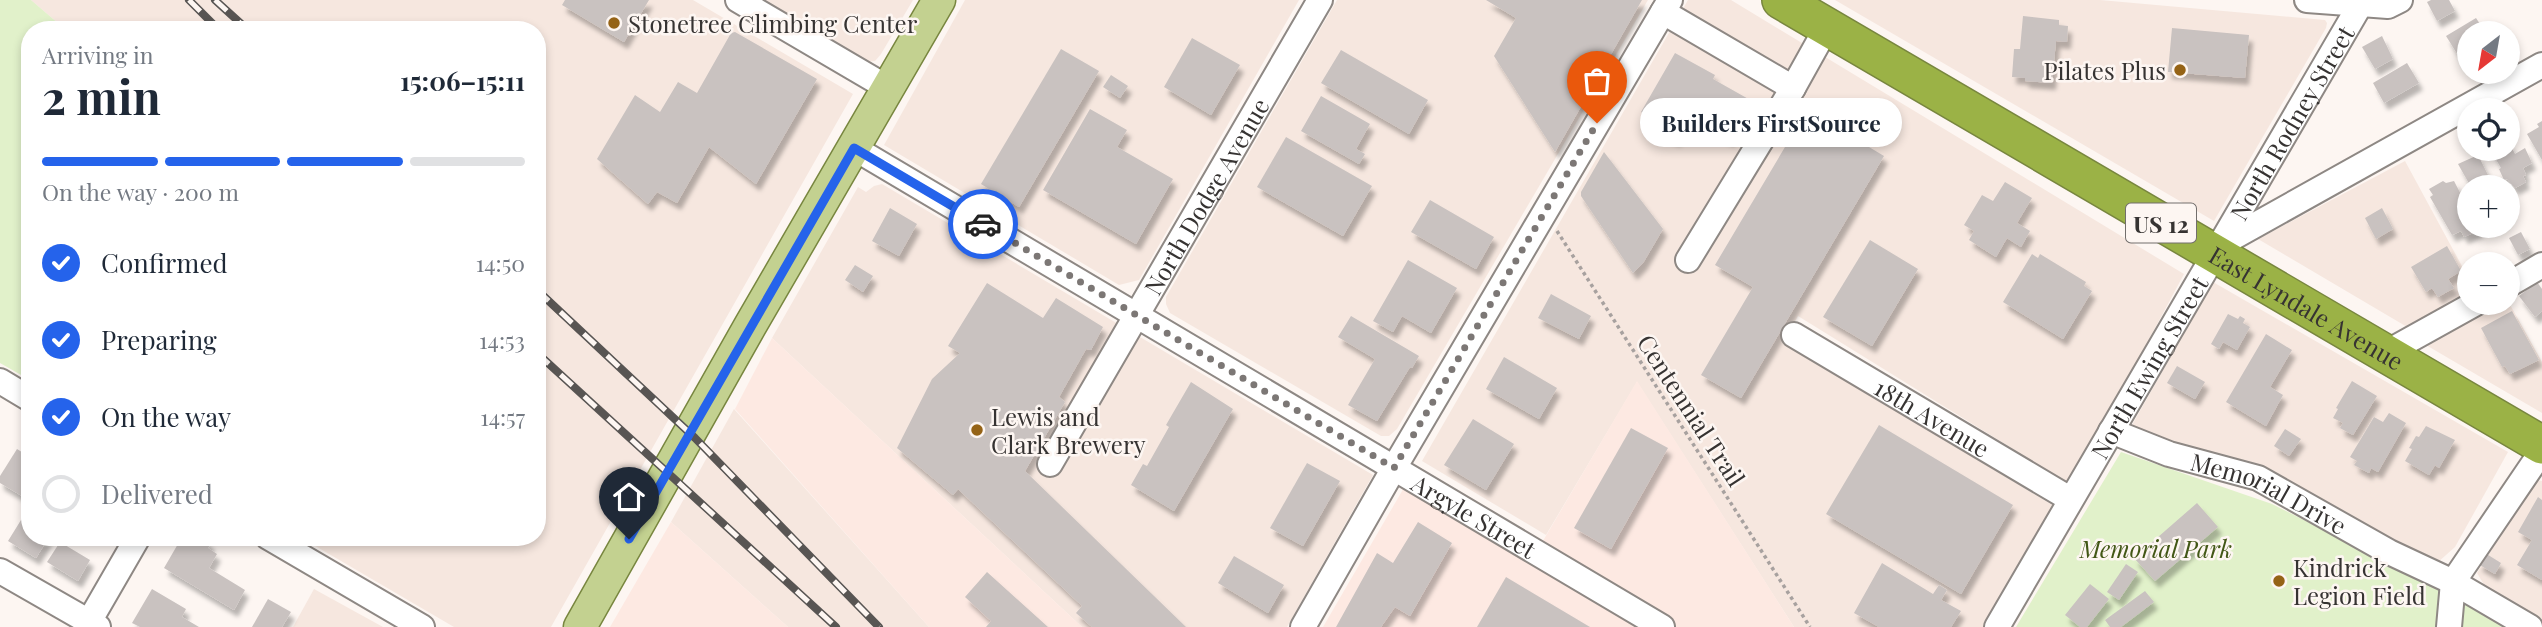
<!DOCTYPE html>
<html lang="en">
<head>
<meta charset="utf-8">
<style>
	body { margin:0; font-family:"Playfair Display",serif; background:#f2f2f3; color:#1f2937; height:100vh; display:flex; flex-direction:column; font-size:26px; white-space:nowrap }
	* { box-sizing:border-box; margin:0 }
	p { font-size:23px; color:#747a83 }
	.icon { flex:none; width:38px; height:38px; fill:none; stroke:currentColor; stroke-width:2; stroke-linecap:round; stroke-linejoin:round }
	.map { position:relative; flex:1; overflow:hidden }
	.drawer { position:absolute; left:21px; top:21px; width:525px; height:525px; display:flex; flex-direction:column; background:#fff; border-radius:28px; box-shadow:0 4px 10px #0003 }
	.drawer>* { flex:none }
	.needle { width:46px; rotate:211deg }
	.tools { position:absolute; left:2457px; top:21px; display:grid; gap:14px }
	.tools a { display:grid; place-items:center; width:63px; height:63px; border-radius:50%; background:#fff; box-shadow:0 4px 10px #0003; font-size:35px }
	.pin { position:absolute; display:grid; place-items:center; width:60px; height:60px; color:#fff; margin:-72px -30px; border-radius:50% 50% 50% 0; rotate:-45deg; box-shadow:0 0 7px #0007 }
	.pin .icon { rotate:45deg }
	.courier { position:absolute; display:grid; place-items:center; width:70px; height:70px; margin:-35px; border:5px solid #2563eb; border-radius:50%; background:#fff; color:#222; box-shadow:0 2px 9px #0007 }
	.bubble { position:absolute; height:49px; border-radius:24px; background:#fff; box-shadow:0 4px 10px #0003; font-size:23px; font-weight:700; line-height:49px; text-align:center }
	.summary em { font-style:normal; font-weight:700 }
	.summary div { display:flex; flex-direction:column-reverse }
	.summary { display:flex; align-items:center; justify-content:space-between; height:119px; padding:0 21px }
	h1 { font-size:46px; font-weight:700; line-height:52px }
	.bar { display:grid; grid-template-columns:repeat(4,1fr); gap:10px 7px; align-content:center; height:84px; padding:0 21px }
	.bar i { height:9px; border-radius:5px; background:#e0e1e3 }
	.bar .current { background:#2563eb }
	.bar p { grid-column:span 4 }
	ol { padding:0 21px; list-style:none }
	li { display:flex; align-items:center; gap:21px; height:77px }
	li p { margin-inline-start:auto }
	li .icon { padding:7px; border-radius:50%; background:#2563eb; color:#fff; stroke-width:4 }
	li:last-child { color:#747a83 }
	li i { width:38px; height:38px; border:4px solid #e0e1e3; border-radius:50% }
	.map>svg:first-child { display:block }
	.built { fill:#f6e7df }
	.industrial { fill:#fde9e2 }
	.green { fill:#e1f1ca }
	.building { fill:#c9c2c0; filter:url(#shadow) }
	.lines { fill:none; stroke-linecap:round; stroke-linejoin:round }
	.minor-casing { stroke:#8e8884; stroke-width:28 }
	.major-casing { stroke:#78863f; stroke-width:35 }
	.highway-casing { stroke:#78863f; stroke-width:40 }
	.path { stroke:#a7a19f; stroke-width:3.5; stroke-dasharray:3.5 3.5; stroke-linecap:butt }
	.minor { stroke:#fff; stroke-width:24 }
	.major { stroke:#c3d190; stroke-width:32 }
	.highway { stroke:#9bb246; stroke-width:37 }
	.rail-casing { stroke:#585553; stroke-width:8 }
	.rail { stroke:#fdf6f2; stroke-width:5; stroke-dasharray:16; stroke-linecap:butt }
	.done { stroke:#7c7775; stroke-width:7; stroke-dasharray:0 12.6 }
	.route { stroke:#2563eb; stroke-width:9 }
	.poi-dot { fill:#956316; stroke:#fdf6f2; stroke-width:2.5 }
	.labels { text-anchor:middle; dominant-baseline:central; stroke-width:5; stroke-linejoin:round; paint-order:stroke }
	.shield { fill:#fdf6f2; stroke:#726e6c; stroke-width:2 }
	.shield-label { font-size:23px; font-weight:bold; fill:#363332 }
	.poi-label { font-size:24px; fill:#363332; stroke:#fdf6f2; text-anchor:start }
	.street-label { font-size:24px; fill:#363332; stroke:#fdf6f2 }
	.park-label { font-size:24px; font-style:italic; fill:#425716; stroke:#fdf6f2 }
</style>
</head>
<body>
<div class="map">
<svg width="2542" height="627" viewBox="0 0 2542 627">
	<defs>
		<filter id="shadow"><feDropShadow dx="4" dy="7" stdDeviation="2" flood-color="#0004"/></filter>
	</defs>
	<rect width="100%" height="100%" fill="#fdf6f2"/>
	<g class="built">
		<path d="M31 0H693L853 94 551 627H454L300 537H537V30H66Z"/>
		<path d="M764 0H913L881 54 875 61 867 62Z"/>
		<path d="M965 0H1299L1139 280 1119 285 884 145Z"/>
		<path d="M1337 0H1648L1397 429 1389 436H1381L1170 313 1166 304V297Z"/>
		<path d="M1688 0H1731L2184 274 2071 485 1798 316 1783 343 2059 509 1988 627H1794L1637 382 1546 535 1422 461Z"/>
		<path d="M1835 0H2100L2325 20 2327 23 2326 28 2214 221Z"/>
		<path d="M2405 161 2469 279V303H2508V301L2542 362V413L2414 338 2419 334 2258 239Z"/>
		<path d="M882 184 1373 475 1287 627H1082L772 338 858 187 866 192 874 186Z"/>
		<path d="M2213 282 2508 452 2455 547 2437 563 2183 451 2132 425Z"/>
		<path d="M734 409 929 627H788L671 522Z"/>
		<path d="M2535 480 2542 481V622L2486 588 2477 573Z"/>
		<path d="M314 589 383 627H293Z"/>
	</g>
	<g class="industrial">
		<path d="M772 338 1082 627H929L735 409Z"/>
		<path d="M1637 381 1794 627H1323L1405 486 1530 563Z"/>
		<path d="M671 522 788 627H610Z"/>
	</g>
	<g class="green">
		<path d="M0 0H31L66 30H30V380L0 363Z"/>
		<path d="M2121 452 2272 504 2485 611 2511 627H2016Z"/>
	</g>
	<g class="building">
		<path d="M565 0H649L624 42 562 5Z"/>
		<path d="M1486 0H1642L1555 152 1494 56 1516 18Z"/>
		<path d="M2431 0H2449L2455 11 2437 21 2427 2Z"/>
		<path d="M2023 16 2059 20V25L2068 26 2067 42 2056 41 2052 83 2025 81V78L2012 77 2014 49H2020Z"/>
		<path d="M2476 18 2486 33H2469V55L2461 60 2446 36Z"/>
		<path d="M2172 28 2249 35 2245 78 2168 72Z"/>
		<path d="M735 32 817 79 756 184 709 147 677 203 657 192 648 204 597 159 635 95 660 112 678 82 697 93 731 33Z"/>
		<path d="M2382 36 2393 59 2375 69 2362 47Z"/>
		<path d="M1192 38 1240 65 1211 115 1164 87Z"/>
		<path d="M1061 49 1099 71 1019 207 981 184Z"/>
		<path d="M1341 50 1428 100 1409 134 1321 83Z"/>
		<path d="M1675 53 1715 75 1713 79 1752 101 1730 140 1692 118 1681 135 1679 134 1676 140 1654 127 1657 121 1641 112Z"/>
		<path d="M2407 63 2419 83 2384 103 2373 83Z"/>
		<path d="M1111 75 1128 86 1120 98 1103 87Z"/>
		<path d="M1321 96 1370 124 1356 149 1365 154 1359 164 1301 131Z"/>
		<path d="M1090 109 1127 130 1117 147 1173 179 1136 244 1043 190Z"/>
		<path d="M1810 113 1840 130 1843 125 1857 133 1854 138 1884 156 1741 398 1701 375 1753 287 1715 265 1804 115Z"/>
		<path d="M2542 121V160L2527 134 2539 127 2537 124Z"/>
		<path d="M1286 137 1372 186 1343 236 1257 187Z"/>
		<path d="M2508 140 2515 154 2525 148 2532 163 2523 168 2526 175 2523 176 2526 182 2515 188 2507 179 2504 180 2499 169 2501 168 2490 149H2508Z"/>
		<path d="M1604 152 1663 229 1643 263 1633 273 1581 196V192Z"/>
		<path d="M2478 155 2494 187H2471L2458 164Z"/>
		<path d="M2443 181 2446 183 2454 181 2469 210V226H2477L2480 230 2464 237 2461 231 2452 235 2430 197 2433 195 2429 189Z"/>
		<path d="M2005 182 2032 198 2017 223 2030 231 2021 247 2007 238 1996 257 1969 240 1974 231 1964 225 1982 195 1993 201Z"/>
		<path d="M1430 200 1494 237 1476 269 1411 232Z"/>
		<path d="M890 208 917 224 899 256 872 241Z"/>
		<path d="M2382 208 2393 229 2376 239 2365 218Z"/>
		<path d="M2521 232 2530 249 2518 255 2509 238Z"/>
		<path d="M1870 240 1918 269 1872 346 1823 317Z"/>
		<path d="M2447 246 2461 271 2448 279 2454 288 2438 297 2432 288 2426 292 2411 267Z"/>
		<path d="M2032 254 2038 258 2040 254 2086 282 2084 286 2092 291 2063 339 2003 302Z"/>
		<path d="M1408 260 1457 288 1431 333 1402 316 1393 332 1373 321Z"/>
		<path d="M855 265 873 276 863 292 845 280Z"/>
		<path d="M2537 282 2542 289V311L2535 317 2519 296Z"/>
		<path d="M987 283 1043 318 1056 298 1103 327 1091 350 1086 349 1059 397 1065 402 1025 471 1186 627H1092L1076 613 1082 606 1080 604 958 489 953 495 897 448 932 379 960 353 948 346Z"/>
		<path d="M1551 294 1591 316 1579 339 1538 318Z"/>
		<path d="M2512 311 2539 360 2510 374 2505 366 2502 367 2481 328Z"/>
		<path d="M2228 314 2238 319 2240 316 2245 319 2243 323 2250 327 2237 350 2223 342 2219 349 2211 344Z"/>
		<path d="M1351 316 1419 356 1412 368 1410 367 1377 421 1348 405 1375 359 1338 337Z"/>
		<path d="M2266 334 2292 350 2270 387 2283 395 2266 426 2226 402Z"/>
		<path d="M1504 357 1557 388 1539 419 1486 389Z"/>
		<path d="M2177 366 2205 382 2195 399 2167 383Z"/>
		<path d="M2352 381 2377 396 2353 435 2340 428 2343 423 2333 418 2338 409 2336 408Z"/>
		<path d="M1191 382 1233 409 1174 511 1131 485 1143 464 1147 466 1169 427 1166 425Z"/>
		<path d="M2389 413 2406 423 2378 472 2371 468 2369 473 2354 465 2357 461 2350 457 2374 417 2383 422Z"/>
		<path d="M1473 419 1514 444 1486 490 1444 465Z"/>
		<path d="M1879 425 2013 505 1961 594 1826 514Z"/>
		<path d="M2426 426 2455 440 2439 468 2435 465 2429 475 2405 461 2412 449 2409 448 2416 436 2419 437Z"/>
		<path d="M1631 428 1668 448 1611 549 1574 528Z"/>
		<path d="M2285 429 2301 439 2289 456 2274 446Z"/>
		<path d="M17 449 30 457V483L22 496 0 483V476Z"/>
		<path d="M1307 463 1340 481 1303 546 1270 528Z"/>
		<path d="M2538 497 2542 500V580L2517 565 2532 540 2518 532Z"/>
		<path d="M2197 503 2218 527 2155 581 2134 558Z"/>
		<path d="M21 520 30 525V537H49L36 558 8 541Z"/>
		<path d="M1418 522 1452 543 1410 616 1395 607 1381 627H1336L1377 553 1393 563Z"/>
		<path d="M182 537 194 540 202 537 211 543 208 548 217 554 209 568 245 590 234 610 164 568Z"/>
		<path d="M60 542 90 560 78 581 47 562Z"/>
		<path d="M2485 553 2501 563 2495 574 2478 564Z"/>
		<path d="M1234 556 1284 585 1268 613 1218 583Z"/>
		<path d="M1882 563 1933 594 1939 585 1947 590 1941 600 1961 611 1951 627H1879L1854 613Z"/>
		<path d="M2126 564 2138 572 2119 600 2107 592Z"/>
		<path d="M987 572 1048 627H986L991 621 965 597Z"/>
		<path d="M1506 577 1590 627H1477Z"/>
		<path d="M2090 584 2109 599 2087 627H2080L2065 615Z"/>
		<path d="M152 589 186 609 182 617 199 627H140L132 623Z"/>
		<path d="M2145 591 2154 602 2121 627H2110L2105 620Z"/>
		<path d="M268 599 291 612 282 627H252Z"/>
	</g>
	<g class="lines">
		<g class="minor-casing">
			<g id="minor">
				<path d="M738 0 888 88"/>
				<path d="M2307 0 2388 6 2400 0"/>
				<path d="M1663 12 1793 88 1827 27"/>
				<path id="s1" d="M854 148 1662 627"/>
				<path d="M2223 243 2542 65"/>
				<path d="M1688 260 1793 88"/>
				<path d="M2508 285 2542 265"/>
				<path id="s2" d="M1794 335 2070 499"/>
				<path d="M2386 353 2476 303"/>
				<path d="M0 381 30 399"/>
				<path id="s3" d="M2111 431 2169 454 2258 478 2389 552 2453 582 2530 627"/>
				<path id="s4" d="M1050 464 1320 0"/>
				<path d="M268 537 422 627"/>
				<path d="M0 571 98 627"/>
				<path d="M86 627 138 537"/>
				<path d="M1303 627 1394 468 1670 0"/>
				<path id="s5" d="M1997 627 2363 0"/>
				<path d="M2449 627 2453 582 2542 451"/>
			</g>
		</g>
		<g class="major-casing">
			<path id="major" d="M580 627 750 326 939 0"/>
		</g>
		<g class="highway-casing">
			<g id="highway">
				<path id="s6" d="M1781 0 2542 445"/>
			</g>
		</g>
		<path class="path" d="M1557 231 1810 627"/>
		<use href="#minor" class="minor"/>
		<use href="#major" class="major"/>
		<use href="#highway" class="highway"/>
		<g class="rail-casing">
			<g id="rail">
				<path d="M189 0 219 30"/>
				<path d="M215 0 248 30"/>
				<path d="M537 290 695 438 879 627"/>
				<path d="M537 353 836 627"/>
			</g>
		</g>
		<use href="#rail" class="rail"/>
	</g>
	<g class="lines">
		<path class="done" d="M983 224 1394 468 1597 123"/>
		<path class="route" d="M629 539 854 148 983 224"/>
	</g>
	<g class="poi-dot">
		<circle cx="614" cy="23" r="7"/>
		<circle cx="2180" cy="70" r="7"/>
		<circle cx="977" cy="430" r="7"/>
		<circle cx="2279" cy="581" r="7"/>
	</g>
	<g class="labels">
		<rect class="shield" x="2126" y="203.5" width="70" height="39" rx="5"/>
		<g class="shield-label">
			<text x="2161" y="223">US 12</text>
		</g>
		<g class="poi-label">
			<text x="628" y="23">Stonetree Climbing Center</text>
			<text x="2166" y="70" text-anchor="end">Pilates Plus</text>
			<text x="991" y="416">Lewis and<tspan x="991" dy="28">Clark Brewery</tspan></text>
			<text x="2293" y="567">Kindrick<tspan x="2293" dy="28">Legion Field</tspan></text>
		</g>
		<g class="street-label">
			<text stroke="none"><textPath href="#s5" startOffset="584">North Rodney Street</textPath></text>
			<text stroke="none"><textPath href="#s4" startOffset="310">North Dodge Avenue</textPath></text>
			<text stroke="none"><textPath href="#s6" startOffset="609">East Lyndale Avenue</textPath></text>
			<text stroke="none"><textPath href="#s5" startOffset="301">North Ewing Street</textPath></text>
			<text transform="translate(1692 410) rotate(57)">Centennial Trail</text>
			<text stroke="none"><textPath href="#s2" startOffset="161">18th Avenue</textPath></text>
			<text stroke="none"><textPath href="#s3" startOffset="170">Memorial Drive</textPath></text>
			<text stroke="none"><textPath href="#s1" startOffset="721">Argyle Street</textPath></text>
		</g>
		<g class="park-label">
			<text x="2156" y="548">Memorial Park</text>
		</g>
	</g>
</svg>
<div class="tools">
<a><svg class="needle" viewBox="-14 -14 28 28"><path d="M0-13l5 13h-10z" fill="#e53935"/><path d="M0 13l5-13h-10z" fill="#747a83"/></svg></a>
<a><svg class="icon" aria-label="locate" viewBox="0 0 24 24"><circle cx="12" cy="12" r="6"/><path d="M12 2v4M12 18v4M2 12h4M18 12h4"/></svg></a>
<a>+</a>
<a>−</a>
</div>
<div class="pin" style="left:1597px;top:123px;background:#ea580c"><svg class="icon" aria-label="bag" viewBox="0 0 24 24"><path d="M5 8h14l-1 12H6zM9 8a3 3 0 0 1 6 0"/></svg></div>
<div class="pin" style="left:629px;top:539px;background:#1f2937"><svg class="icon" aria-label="home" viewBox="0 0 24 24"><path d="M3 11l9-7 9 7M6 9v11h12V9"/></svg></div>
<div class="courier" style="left:983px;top:224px"><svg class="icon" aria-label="car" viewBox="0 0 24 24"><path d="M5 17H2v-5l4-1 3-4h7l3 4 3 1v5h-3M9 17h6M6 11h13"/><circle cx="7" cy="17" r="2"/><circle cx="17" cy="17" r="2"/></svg></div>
<div class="bubble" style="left:1640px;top:98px;width:262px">Builders FirstSource</div>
<section class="drawer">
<div class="summary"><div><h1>2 min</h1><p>Arriving in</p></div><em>15:06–15:11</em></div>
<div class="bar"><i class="current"></i><i class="current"></i><i class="current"></i><i></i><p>On the way · 200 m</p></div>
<ol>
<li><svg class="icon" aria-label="check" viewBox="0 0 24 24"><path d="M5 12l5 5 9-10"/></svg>Confirmed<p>14:50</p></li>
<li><svg class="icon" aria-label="check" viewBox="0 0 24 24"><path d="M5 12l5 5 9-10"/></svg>Preparing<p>14:53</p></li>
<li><svg class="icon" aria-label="check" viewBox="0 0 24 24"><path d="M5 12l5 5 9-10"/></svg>On the way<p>14:57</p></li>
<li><i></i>Delivered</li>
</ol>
</section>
</div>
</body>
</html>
